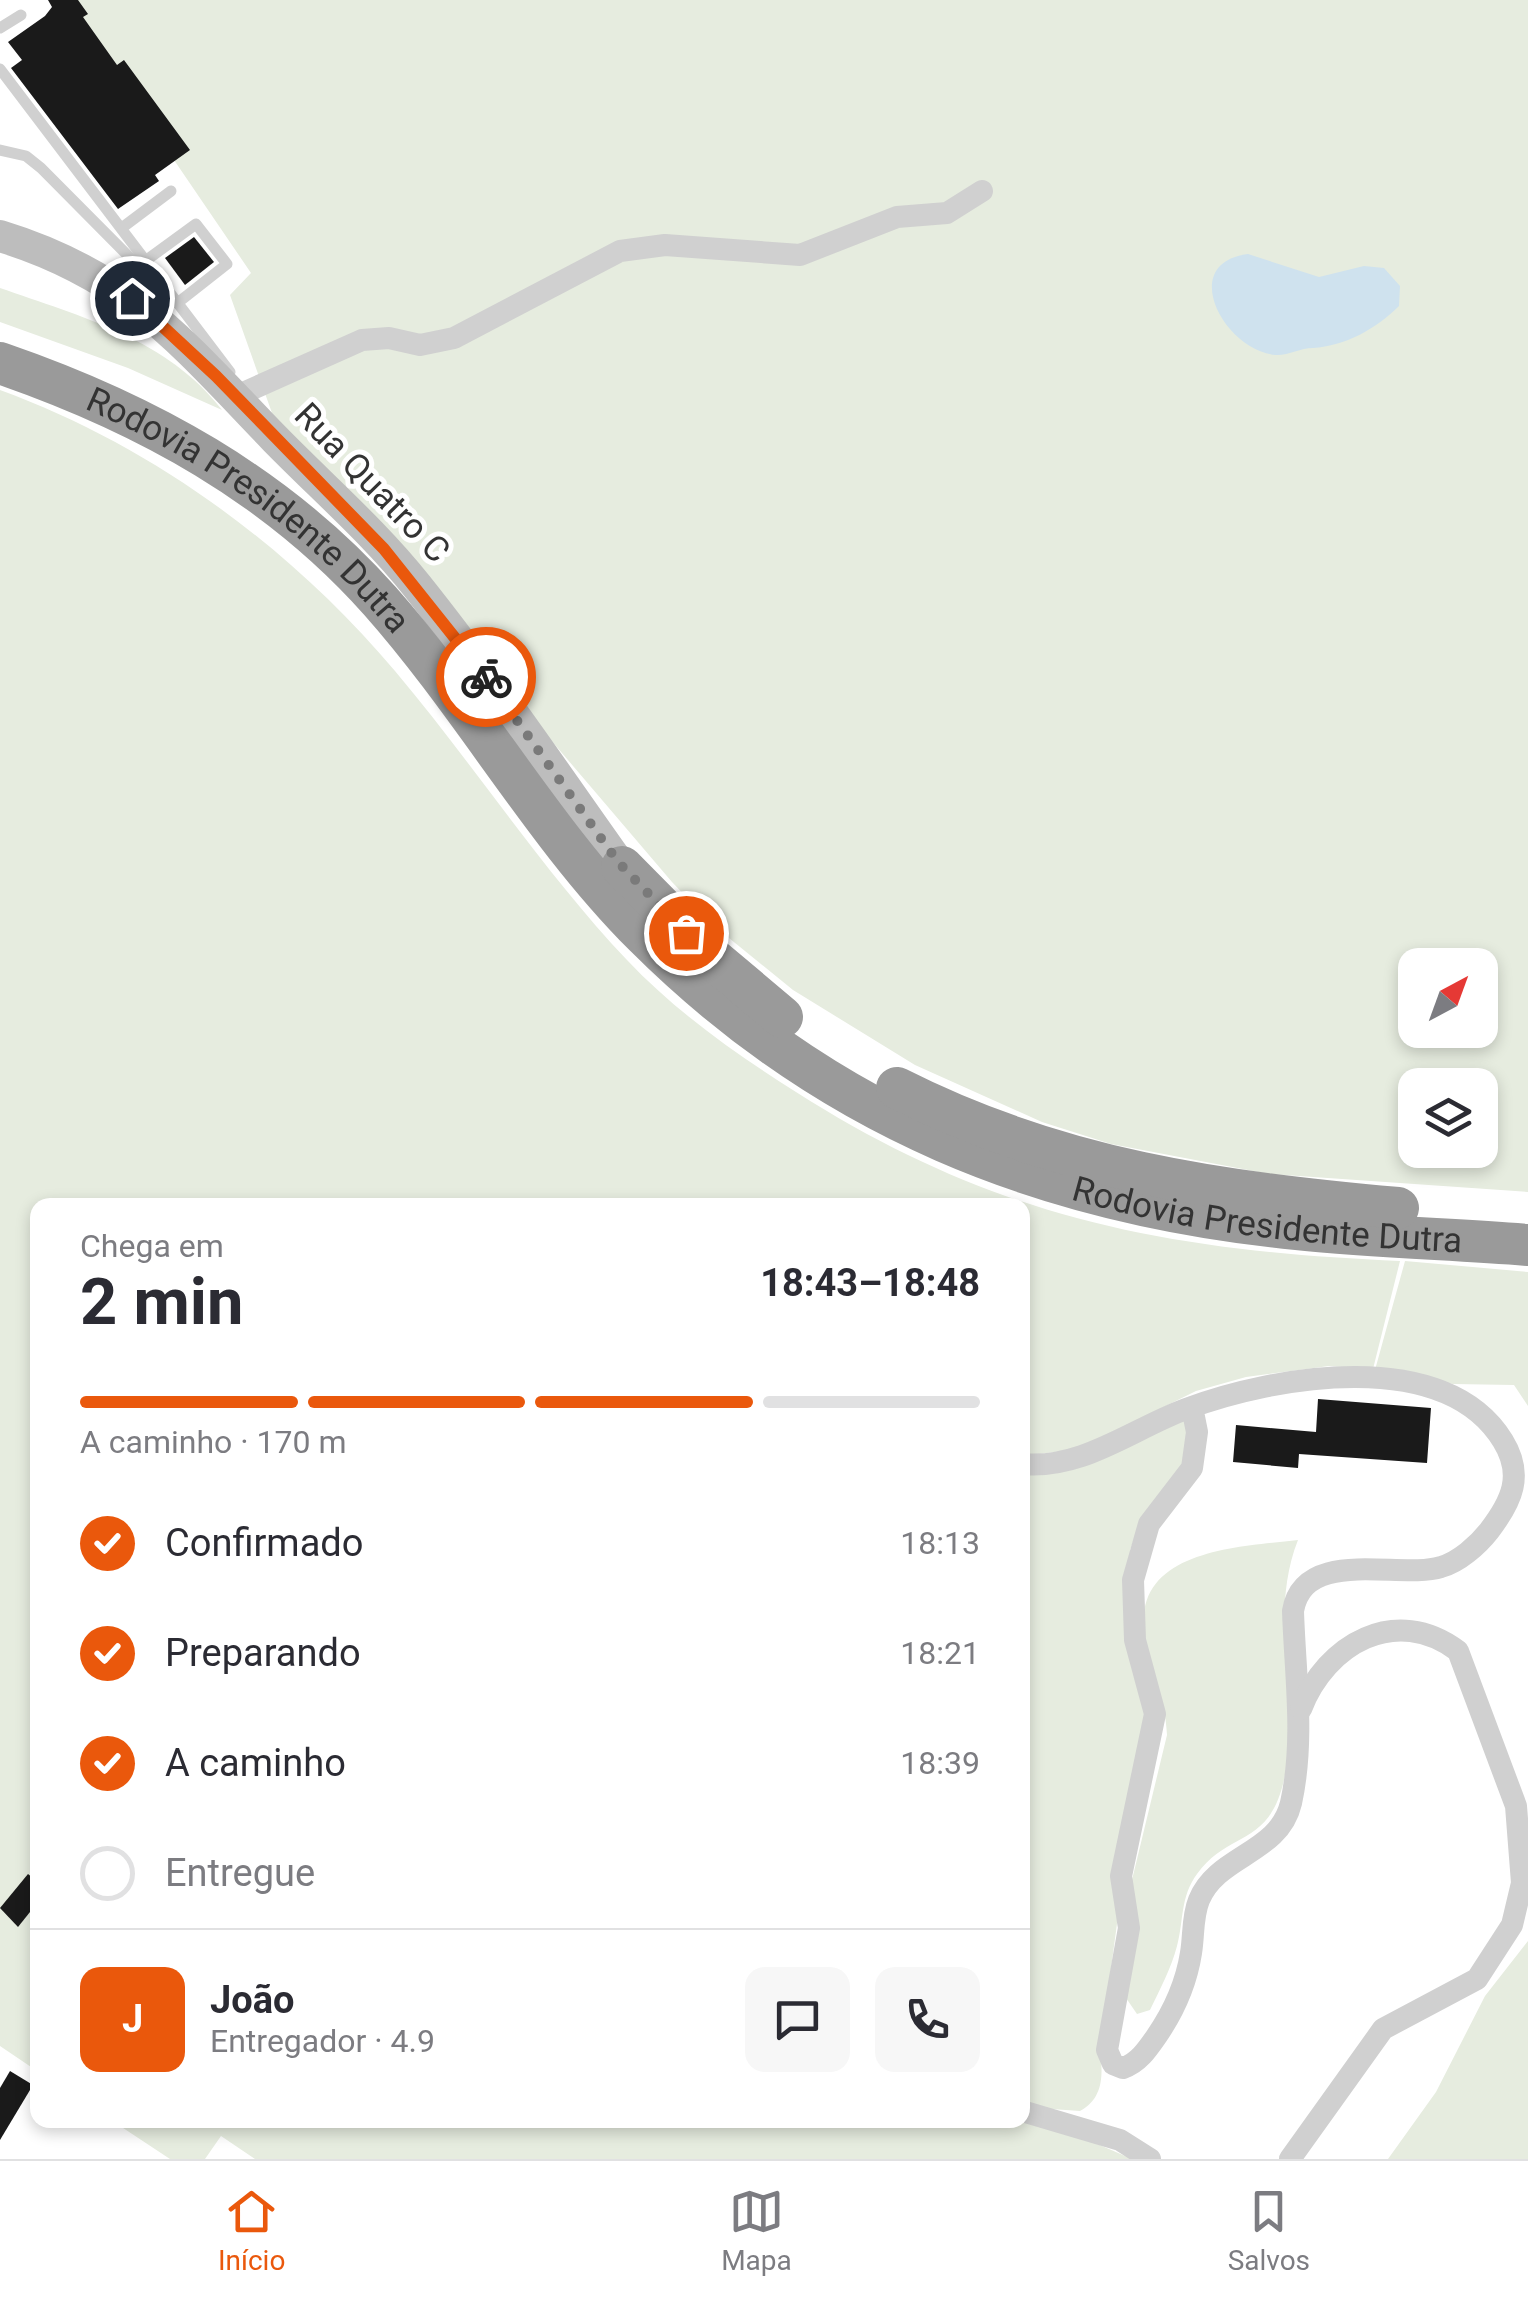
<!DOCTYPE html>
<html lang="pt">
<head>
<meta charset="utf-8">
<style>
	body { margin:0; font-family:Roboto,sans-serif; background:#f7f7f7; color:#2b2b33; height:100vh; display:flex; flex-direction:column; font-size:38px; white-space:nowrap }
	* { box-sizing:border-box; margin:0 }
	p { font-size:32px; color:#7c7c81 }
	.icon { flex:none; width:55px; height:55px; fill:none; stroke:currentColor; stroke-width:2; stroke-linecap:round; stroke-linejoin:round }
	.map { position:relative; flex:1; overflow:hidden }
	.details { position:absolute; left:30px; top:1198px; width:1000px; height:930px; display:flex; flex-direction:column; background:#fff; border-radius:20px; box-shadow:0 5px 15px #0003 }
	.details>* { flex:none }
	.needle { width:65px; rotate:41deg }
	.tools { position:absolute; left:1398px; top:948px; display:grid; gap:20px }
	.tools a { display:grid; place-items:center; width:100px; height:100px; border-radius:20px; background:#fff; box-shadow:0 5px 15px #0003; font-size:50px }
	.pin { position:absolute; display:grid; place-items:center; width:85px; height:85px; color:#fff; margin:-42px; border:5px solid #fff; border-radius:50%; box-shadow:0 2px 10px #0007 }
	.courier { position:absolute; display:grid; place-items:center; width:100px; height:100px; margin:-50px; border:8px solid #ea580c; border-radius:50%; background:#fff; color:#222; box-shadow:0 2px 12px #0007 }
	.head em { font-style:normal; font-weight:700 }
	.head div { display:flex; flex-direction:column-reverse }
	.head { display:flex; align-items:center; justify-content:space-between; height:170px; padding:0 50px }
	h1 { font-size:65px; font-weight:700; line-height:75px }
	.bar { display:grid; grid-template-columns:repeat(4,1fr); gap:15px 10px; align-content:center; height:120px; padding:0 50px }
	.bar i { height:12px; border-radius:8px; background:#e1e1e2 }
	.bar .active { background:#ea580c }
	.bar p { grid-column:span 4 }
	.line { display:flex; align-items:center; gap:25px; padding:0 50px; border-top:2px solid #e1e1e2 }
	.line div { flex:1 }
	.round { display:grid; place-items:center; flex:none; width:105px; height:105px; border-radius:20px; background:#f7f7f7 }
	ol { padding:0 50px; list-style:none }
	li { display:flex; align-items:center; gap:30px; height:110px }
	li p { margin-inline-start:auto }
	li .icon { padding:10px; border-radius:50%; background:#ea580c; color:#fff; stroke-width:4 }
	li:last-child { color:#7c7c81 }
	li i { width:55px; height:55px; border:5px solid #e1e1e2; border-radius:50% }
	.tabs { display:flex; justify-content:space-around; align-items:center; height:140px; border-top:2px solid #e1e1e2; background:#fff; font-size:28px; color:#7c7c81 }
	.tabs a { display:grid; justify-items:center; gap:5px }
	.tabs .active { color:#ea580c }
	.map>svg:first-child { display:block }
	.green { fill:#e6ecdf; fill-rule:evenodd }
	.water { fill:#cfe2ee }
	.building { fill:#1a1a1a }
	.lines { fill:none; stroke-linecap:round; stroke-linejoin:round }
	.lane { stroke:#d0d0d0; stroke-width:11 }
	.street { stroke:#d0d0d0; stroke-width:22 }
	.secondary { stroke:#bdbdbd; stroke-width:32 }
	.highway { stroke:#9a9a9a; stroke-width:42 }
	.done { stroke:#7a7a7a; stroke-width:10; stroke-dasharray:0 18 }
	.route { stroke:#ea580c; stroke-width:12 }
	.labels { text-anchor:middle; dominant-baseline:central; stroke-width:10; stroke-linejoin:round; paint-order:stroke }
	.street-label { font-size:35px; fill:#333; stroke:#fff }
</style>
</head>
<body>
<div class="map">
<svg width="1528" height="2159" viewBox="0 0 1528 2159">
	<rect width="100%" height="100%" fill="#fff"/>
	<g class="green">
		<path d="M65 0H1528V1192L1269 1174 1111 1144 1042 1122 915 1065 793 990 713 925 672 882 272 413 230 295 251 273ZM1415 965H1480V1030H1415ZM1415 1085H1480V1150H1415Z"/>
		<path d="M0 288C80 316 169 340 222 410L128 368 0 322Z"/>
		<path d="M0 390C153 446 290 547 395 671 475 766 542 870 627 960 675 1011 737 1055 796 1092 995 1219 1168 1251 1400 1261L1373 1369 1329 1366 1246 1377 1196 1391 1079 1449 1022 1456V1205H38L37 2071 0 2046Z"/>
		<path d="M1405 1261 1528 1272V1406L1514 1385 1453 1384 1375 1370Z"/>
		<path d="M1188 1414 1189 1457 1142 1518 1130 1550 1147 1701 1100 2050C1103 2074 1104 2098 1080 2111L1023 2107 1022 1474Z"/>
		<path d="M1298 1540C1268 1615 1299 1697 1285 1775 1271 1848 1229 1829 1197 1874 1180 1897 1184 1920 1177 1946 1171 1969 1160 1989 1150 2010L1137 2014 1126 1998 1131 1884 1167 1735C1166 1701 1151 1671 1145 1637 1130 1549 1240 1547 1298 1540Z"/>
		<path d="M1528 1941V2159H1388L1436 2092 1485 1996Z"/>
		<path d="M111 2120H1016L1079 2136 1132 2159H255L221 2136 205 2159H170Z"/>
	</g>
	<path class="water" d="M1248 254 1319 277 1364 266 1384 268 1400 286 1399 306C1376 329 1345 346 1313 348 1300 348 1288 356 1275 355 1224 350 1177 263 1248 254Z"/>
	<g class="building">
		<path d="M48 0H78L88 14 83 17 117 65 124 60 190 150 155 175 159 181 118 209 11 68 22 60 8 42 45 16 52 7Z"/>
		<path d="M194 237 214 262 185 285 165 258Z"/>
		<path d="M1318 1399 1431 1408 1427 1463 1299 1454 1298 1468 1233 1462 1236 1425 1316 1432Z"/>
		<path d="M28 1874 38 1882V1902L18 1927 0 1908Z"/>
		<path d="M10 2071 33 2085 0 2140V2088Z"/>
	</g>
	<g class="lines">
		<g class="lane">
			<path d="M0 28 21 15"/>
			<path d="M0 69 230 372"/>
			<path d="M0 150 26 156 41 168 171 299"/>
			<path d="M123 227 171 191"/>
			<path d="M148 259 196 224 227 264 180 301"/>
		</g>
		<g class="street">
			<path d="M243 393 362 340 389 338 420 345 454 338 620 251 665 245 800 255 897 217 947 213 982 191"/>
			<path d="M1022 1464C1082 1470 1132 1429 1186 1409 1274 1376 1445 1346 1503 1441 1524 1475 1512 1501 1489 1531 1478 1545 1459 1562 1441 1567 1400 1580 1304 1546 1293 1611 1295 1674 1305 1740 1291 1803 1279 1854 1217 1855 1199 1900 1192 1917 1194 1936 1191 1953 1186 1985 1174 2011 1156 2037 1147 2050 1138 2063 1123 2068L1113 2064 1107 2050 1129 1928 1121 1876 1155 1714 1135 1640 1133 1580 1149 1524 1192 1468 1197 1432 1192 1407"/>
			<path d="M1022 2111 1120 2140 1150 2159"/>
			<path d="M1290 2159 1383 2029 1477 1979 1512 1925 1522 1883 1516 1806 1458 1651C1396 1604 1326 1644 1301 1709"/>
		</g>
		<path class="secondary" d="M0 236C131 276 184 345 275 439 323 488 375 533 417 586 488 675 552 769 618 862"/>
		<g class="highway">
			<path id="s1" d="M0 363C145 413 277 485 380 601 474 707 544 835 644 935 827 1118 1043 1204 1297 1229 1374 1237 1451 1239 1528 1245"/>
			<path d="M622 867 712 958 782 1017"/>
			<path d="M897 1088C1059 1170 1219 1192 1398 1208"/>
		</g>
	</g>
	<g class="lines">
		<path class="done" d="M486 677 618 862 686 933"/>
		<path class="route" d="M132 298 216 376 384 549 486 677"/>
	</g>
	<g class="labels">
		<g class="street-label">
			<text transform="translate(372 483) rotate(46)">Rua Quatro C</text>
			<text stroke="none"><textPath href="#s1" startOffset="292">Rodovia Presidente Dutra</textPath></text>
			<text stroke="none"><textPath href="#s1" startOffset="1580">Rodovia Presidente Dutra</textPath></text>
		</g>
	</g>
</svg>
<div class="tools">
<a><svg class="needle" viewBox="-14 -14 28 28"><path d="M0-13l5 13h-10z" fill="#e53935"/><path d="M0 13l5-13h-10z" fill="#7c7c81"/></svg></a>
<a><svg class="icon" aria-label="layers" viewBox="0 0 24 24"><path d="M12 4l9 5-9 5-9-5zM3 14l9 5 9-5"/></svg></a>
</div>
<div class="pin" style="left:686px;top:933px;background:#ea580c"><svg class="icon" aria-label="bag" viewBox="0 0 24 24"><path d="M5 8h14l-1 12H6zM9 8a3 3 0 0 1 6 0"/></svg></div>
<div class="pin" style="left:132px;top:298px;background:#1f2937"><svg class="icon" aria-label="home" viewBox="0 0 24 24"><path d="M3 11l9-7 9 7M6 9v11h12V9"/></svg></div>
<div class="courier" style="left:486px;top:677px"><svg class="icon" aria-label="bike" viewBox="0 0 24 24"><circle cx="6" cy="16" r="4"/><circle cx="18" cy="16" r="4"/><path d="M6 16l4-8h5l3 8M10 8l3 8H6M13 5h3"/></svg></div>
<section class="details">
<div class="head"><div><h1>2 min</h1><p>Chega em</p></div><em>18:43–18:48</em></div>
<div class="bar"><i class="active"></i><i class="active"></i><i class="active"></i><i></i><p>A caminho · 170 m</p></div>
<ol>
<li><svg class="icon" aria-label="check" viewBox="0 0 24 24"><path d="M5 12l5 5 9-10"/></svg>Confirmado<p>18:13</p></li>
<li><svg class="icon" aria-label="check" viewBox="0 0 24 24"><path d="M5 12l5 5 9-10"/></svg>Preparando<p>18:21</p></li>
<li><svg class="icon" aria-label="check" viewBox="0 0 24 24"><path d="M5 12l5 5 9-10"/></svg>A caminho<p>18:39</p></li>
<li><i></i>Entregue</li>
</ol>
<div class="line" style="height:180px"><b class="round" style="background:#ea580c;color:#fff">J</b><div><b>João</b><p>Entregador · 4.9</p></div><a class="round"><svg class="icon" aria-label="chat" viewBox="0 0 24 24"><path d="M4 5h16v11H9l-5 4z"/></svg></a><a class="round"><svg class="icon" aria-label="phone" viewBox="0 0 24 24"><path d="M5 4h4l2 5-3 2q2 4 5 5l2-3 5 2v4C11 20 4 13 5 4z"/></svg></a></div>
</section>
</div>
<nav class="tabs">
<a class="active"><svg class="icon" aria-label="home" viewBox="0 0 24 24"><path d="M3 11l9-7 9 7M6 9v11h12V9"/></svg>Início</a>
<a><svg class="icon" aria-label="map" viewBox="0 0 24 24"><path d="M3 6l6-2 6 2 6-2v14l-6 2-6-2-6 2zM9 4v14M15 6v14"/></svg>Mapa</a>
<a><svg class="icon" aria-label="saved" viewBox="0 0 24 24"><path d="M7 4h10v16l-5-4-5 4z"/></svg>Salvos</a>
</nav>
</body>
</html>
